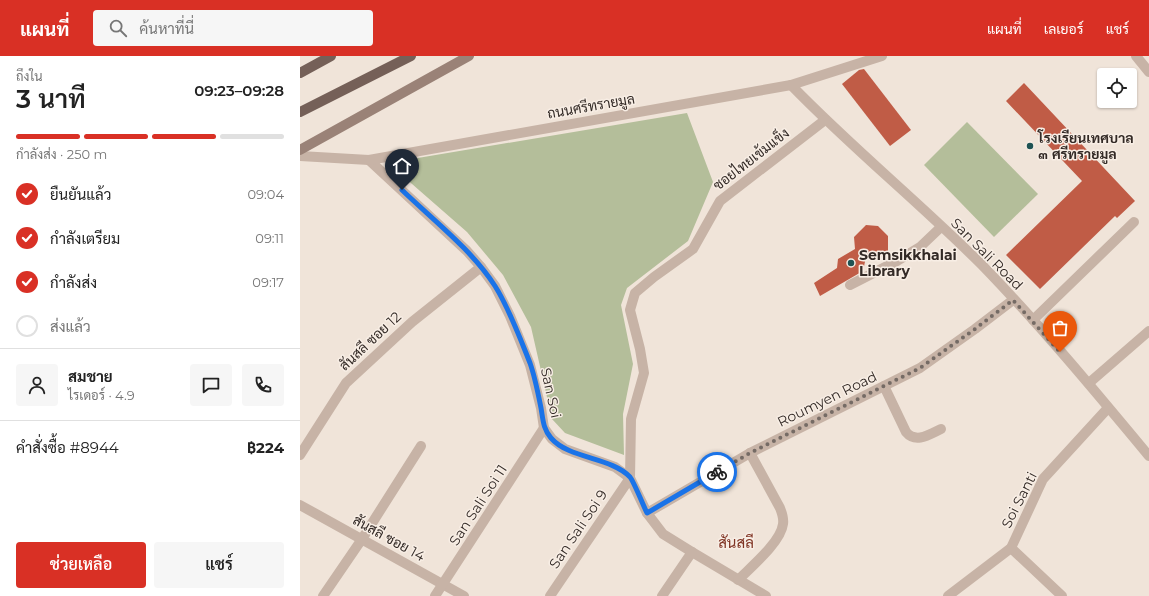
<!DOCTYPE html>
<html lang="th">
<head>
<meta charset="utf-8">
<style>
	body { margin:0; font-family:Montserrat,Sarabun,sans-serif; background:#f6f6f6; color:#222; height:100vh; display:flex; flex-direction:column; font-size:15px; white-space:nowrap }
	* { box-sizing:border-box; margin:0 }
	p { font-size:13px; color:#767676 }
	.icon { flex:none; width:22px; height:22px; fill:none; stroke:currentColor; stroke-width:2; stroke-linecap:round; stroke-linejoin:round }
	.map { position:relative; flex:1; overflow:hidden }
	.side { display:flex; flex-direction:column; background:#fff; width:300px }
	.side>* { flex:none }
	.buttons { position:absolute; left:797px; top:12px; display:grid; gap:8px }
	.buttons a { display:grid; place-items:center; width:40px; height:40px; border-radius:4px; background:#fff; box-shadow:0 1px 3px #0004; font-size:20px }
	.pin { position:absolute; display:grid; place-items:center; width:34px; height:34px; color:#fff; margin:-41px -17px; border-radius:50% 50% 50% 0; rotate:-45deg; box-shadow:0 0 4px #0007 }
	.pin .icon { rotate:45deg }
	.courier { position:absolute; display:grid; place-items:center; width:40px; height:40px; margin:-20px; border:3px solid #1a73e8; border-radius:50%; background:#fff; color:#222; box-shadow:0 1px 5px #0007 }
	.overview em { font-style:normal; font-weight:600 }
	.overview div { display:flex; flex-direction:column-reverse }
	.overview { display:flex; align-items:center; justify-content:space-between; height:68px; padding:0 16px }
	h1 { font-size:26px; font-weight:600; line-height:30px }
	.bar { display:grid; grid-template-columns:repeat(4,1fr); gap:6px 4px; align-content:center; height:48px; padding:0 16px }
	.bar i { height:5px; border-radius:3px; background:#e0e0e0 }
	.bar .active { background:#d93025 }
	.bar p { grid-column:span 4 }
	.line { display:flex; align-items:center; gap:10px; padding:0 16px; border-top:1px solid #e0e0e0 }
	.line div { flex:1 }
	.round { display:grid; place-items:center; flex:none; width:42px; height:42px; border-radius:4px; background:#f6f6f6 }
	ol { padding:0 16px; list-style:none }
	li { display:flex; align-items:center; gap:12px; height:44px }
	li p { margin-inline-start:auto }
	li .icon { padding:4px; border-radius:50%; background:#d93025; color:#fff; stroke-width:4 }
	li:last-child { color:#767676 }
	li i { width:22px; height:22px; border:2px solid #e0e0e0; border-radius:50% }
	.cta { display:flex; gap:8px; margin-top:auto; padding:8px 16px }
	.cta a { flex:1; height:46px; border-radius:4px; background:#d93025; color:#fff; font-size:16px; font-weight:600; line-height:46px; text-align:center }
	.cta a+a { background:#f6f6f6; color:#222 }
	header { display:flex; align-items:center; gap:24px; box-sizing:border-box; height:56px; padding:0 20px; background:#d93025; color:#fff }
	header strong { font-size:19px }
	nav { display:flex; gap:22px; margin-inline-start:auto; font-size:14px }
	.search { width:280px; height:36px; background:#f6f6f6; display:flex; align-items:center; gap:10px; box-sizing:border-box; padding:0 14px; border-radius:4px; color:#767676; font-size:15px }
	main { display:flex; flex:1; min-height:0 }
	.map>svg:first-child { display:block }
	.green { fill:#b4be9a }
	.building { fill:#c05c46 }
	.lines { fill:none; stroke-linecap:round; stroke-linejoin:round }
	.minor { stroke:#c7b3a6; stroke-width:10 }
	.tertiary { stroke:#c7b3a6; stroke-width:10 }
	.secondary { stroke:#9a8277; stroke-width:10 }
	.primary { stroke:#756058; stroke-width:10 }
	.done { stroke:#756b65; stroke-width:4; stroke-dasharray:0 7.2 }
	.route { stroke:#1a73e8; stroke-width:5 }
	.poi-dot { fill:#1e5253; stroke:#f8eee5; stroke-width:1.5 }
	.labels { text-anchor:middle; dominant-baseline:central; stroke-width:3; stroke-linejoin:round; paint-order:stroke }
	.street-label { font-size:14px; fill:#332a26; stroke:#f8eee5 }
	.poi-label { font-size:14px; font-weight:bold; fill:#332a26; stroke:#f8eee5; text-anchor:start }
	.neighbourhood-label { font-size:15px; fill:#7f3323; stroke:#f8eee5 }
</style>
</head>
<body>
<header>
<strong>แผนที่</strong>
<div class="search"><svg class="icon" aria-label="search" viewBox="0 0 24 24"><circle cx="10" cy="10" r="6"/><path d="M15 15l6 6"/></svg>ค้นหาที่นี่</div>
<nav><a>แผนที่</a><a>เลเยอร์</a><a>แชร์</a></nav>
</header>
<main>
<section class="side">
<div class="overview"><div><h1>3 นาที</h1><p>ถึงใน</p></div><em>09:23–09:28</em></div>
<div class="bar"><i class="active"></i><i class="active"></i><i class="active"></i><i></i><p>กำลังส่ง · 250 m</p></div>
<ol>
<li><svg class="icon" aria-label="check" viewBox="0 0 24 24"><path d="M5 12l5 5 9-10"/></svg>ยืนยันแล้ว<p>09:04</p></li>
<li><svg class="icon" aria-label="check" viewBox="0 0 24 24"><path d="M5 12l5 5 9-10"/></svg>กำลังเตรียม<p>09:11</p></li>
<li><svg class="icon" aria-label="check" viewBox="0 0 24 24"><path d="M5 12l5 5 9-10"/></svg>กำลังส่ง<p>09:17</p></li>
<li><i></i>ส่งแล้ว</li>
</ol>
<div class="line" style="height:72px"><a class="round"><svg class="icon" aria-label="person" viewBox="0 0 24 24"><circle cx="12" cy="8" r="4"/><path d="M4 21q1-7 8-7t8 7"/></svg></a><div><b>สมชาย</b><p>ไรเดอร์ · 4.9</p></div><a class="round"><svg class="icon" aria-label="chat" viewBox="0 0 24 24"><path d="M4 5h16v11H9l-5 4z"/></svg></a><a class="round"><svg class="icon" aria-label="phone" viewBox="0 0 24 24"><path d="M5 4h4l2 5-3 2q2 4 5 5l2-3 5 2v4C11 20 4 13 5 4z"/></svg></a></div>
<div class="line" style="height:52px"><div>คำสั่งซื้อ #8944</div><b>฿224</b></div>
<div class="cta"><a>ช่วยเหลือ</a><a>แชร์</a></div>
</section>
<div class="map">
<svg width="849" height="540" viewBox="0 0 849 540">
	<rect width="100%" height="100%" fill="#f0e4d9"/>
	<g class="green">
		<path d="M387 57 413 126 388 185 327 232 321 249 333 308 323 358 324 399 265 377 252 363 231 271 203 219 167 176 88 107Z"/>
		<path d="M667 66 738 138 694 181 624 109Z"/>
	</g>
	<g class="building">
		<path d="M564 13 611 74 590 90 542 28 559 14Z"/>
		<path d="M724 27 835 145 817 162 815 160 740 233 706 199 782 125 706 45Z"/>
		<path d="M566 169 578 170 588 180V195L578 204 566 201 563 215 520 240 514 227 537 212 538 203 555 193 554 181Z"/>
	</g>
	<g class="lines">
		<g class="minor">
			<path d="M836 0 849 16"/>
			<path d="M491 29C552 92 620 147 682 209 741 270 795 335 849 400"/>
			<path d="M69 104 167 195 181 211 195 230 210 260 230 309 241 352 244 372 252 383 265 393 315 411 330 422 347 457 363 478 392 496 466 540"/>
			<path d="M550 229 597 205 620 191 641 171"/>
			<path d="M733 264 834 166"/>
			<path d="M789 327 849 275"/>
			<path d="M584 330 606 376C616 388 630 378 641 373"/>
			<path d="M0 399 46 327 112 266 181 211"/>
			<path d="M0 449 164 540"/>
			<path d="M347 457 450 397 620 312 675 273 713 244"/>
			<path d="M711 492 762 540"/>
			<path d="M438 524C451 511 481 486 483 468 484 462 482 457 480 452L450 397"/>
			<path d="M23 540 62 483 121 390"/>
			<path d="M135 540 244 372"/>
			<path d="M250 540 330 422 331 363 344 317 340 293 330 254 335 237 354 221 393 193 420 145 525 64"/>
			<path d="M362 540 392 496"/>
			<path d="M648 540 711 492 743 423 808 352"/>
		</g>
		<path class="tertiary" d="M0 100 69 104 491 29 582 0"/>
		<path class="secondary" d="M0 94 169 0"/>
		<g class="primary">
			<path d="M0 17 31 0"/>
			<path d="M0 56 111 0"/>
		</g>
	</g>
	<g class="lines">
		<path class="done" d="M417 416 450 397 620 312 675 273 713 244 760 296"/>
		<path class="route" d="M102 134C132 163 172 194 195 230 209 252 220 282 230 307 235 321 238 337 241 352 243 363 243 373 251 382 269 403 311 401 330 421 334 426 343 449 347 457L417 416"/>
	</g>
	<g class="poi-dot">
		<circle cx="730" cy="90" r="4"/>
		<circle cx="551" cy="207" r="4"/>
	</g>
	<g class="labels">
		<g class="street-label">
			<text transform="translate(291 50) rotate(-10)">ถนนศรีทรายมูล</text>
			<text transform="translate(451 103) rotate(-38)">ซอยไทยเข้มแข็ง</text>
			<text transform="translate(687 198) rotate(45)">San Sali Road</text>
			<text transform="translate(70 285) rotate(-43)">สันสลี ซอย 12</text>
			<text transform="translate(251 337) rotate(78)">San Soi</text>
			<text transform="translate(527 343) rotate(-26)">Roumyen Road</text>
			<text transform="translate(719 444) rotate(-63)">Soi Santi</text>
			<text transform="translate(178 449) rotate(-57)">San Sali Soi 11</text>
			<text transform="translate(278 473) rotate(-56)">San Sali Soi 9</text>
			<text transform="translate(89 482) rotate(29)">สันสลี ซอย 14</text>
		</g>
		<g class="poi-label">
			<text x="738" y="82">โรงเรียนเทศบาล<tspan x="738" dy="16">๓ ศรีทรายมูล</tspan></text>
			<text x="559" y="199">Semsikkhalai<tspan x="559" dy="16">Library</tspan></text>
		</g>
		<g class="neighbourhood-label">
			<text x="436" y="486">สันสลี</text>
		</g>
	</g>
</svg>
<div class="buttons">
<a><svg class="icon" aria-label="locate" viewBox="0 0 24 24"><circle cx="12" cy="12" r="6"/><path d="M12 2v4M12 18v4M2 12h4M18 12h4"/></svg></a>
</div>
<div class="pin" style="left:760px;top:296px;background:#ea580c"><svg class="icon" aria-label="bag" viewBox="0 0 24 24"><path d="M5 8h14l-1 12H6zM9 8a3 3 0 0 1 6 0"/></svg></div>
<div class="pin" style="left:102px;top:134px;background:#1f2937"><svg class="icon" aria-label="home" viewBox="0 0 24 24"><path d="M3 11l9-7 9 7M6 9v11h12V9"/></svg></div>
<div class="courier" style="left:417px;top:416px"><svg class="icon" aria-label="bike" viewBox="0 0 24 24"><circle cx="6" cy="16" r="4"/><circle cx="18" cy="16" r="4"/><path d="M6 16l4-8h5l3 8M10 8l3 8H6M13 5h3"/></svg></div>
</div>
</main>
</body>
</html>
